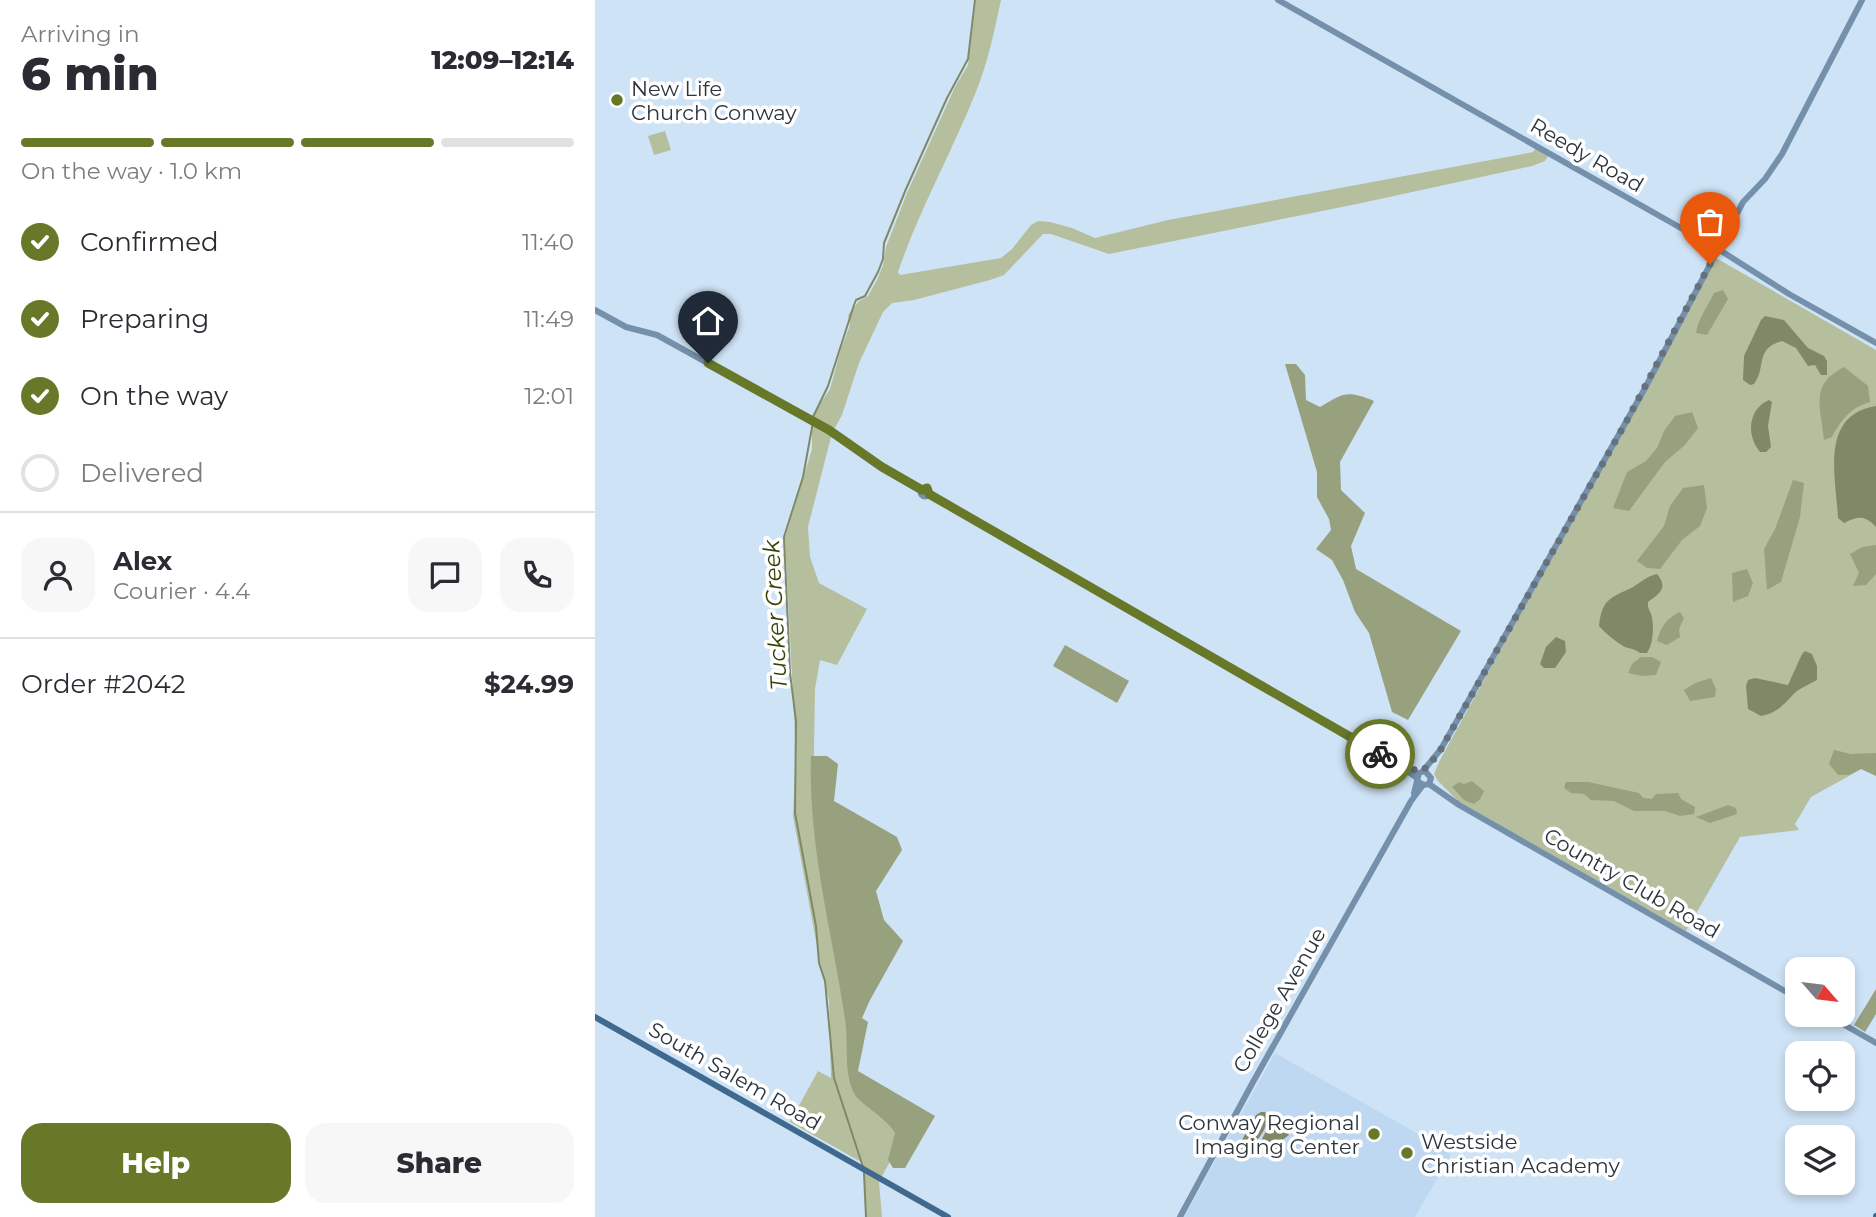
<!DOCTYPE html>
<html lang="en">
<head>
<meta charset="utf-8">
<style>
	body { margin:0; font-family:Montserrat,sans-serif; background:#f7f7f7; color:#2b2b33; height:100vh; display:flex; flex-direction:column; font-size:26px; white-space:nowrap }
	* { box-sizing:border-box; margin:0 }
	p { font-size:23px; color:#7c7c81 }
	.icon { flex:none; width:38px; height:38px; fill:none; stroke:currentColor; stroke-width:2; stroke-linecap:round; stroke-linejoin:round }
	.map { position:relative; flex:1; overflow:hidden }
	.sheet { display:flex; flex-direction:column; background:#fff; width:595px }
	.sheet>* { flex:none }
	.needle { width:46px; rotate:118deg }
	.fabs { position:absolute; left:1190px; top:957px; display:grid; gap:14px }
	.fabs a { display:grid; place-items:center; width:70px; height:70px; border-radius:14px; background:#fff; box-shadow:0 4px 10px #0003; font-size:35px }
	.pin { position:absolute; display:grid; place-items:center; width:60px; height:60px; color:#fff; margin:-72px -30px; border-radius:50% 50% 50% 0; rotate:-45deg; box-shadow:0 0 7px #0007 }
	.pin .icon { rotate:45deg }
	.courier { position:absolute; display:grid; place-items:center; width:70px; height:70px; margin:-35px; border:5px solid #677928; border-radius:50%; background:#fff; color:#222; box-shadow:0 2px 9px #0007 }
	.summary em { font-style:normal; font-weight:800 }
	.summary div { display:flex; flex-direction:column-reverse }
	.summary { display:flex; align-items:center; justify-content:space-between; height:119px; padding:0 21px }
	h1 { font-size:46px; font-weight:800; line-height:52px }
	.bar { display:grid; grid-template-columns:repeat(4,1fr); gap:10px 7px; align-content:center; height:84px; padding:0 21px }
	.bar i { height:9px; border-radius:5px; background:#e1e1e2 }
	.bar .selected { background:#677928 }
	.bar p { grid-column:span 4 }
	.line { display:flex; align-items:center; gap:18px; padding:0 21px; border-top:2px solid #e1e1e2 }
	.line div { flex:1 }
	.round { display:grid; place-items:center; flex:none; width:74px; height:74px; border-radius:21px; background:#f7f7f7 }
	ol { padding:0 21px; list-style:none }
	li { display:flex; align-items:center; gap:21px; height:77px }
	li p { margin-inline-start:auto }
	li .icon { padding:7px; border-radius:50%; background:#677928; color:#fff; stroke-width:4 }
	li:last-child { color:#7c7c81 }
	li i { width:38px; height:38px; border:4px solid #e1e1e2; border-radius:50% }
	.button { display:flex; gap:14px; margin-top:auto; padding:14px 21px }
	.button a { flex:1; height:80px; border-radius:21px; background:#677928; color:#fff; font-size:28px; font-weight:800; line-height:80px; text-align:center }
	.button a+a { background:#f7f7f7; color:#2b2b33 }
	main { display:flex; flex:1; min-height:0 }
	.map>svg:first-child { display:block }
	.built { fill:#bdd8f0 }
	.green { fill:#b5bf9e }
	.forest { fill:#97a17e }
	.water { fill:#808967 }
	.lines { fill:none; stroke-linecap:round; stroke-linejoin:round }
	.stream { stroke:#808967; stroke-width:2 }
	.tertiary { stroke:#7490aa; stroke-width:6 }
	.secondary { stroke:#3f698e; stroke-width:6 }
	.done { stroke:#65717d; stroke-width:7; stroke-dasharray:0 12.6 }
	.route { stroke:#677928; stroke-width:9 }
	.poi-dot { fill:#677928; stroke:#fff; stroke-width:2.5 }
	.labels { text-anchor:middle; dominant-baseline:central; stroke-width:7; stroke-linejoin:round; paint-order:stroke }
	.poi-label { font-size:21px; fill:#2c343c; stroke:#fff; text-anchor:start }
	.street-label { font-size:21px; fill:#2c343c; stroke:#fff }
	.water-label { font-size:23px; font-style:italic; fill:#364205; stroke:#fff }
</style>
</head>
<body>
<main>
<section class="sheet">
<div class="summary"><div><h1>6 min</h1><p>Arriving in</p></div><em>12:09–12:14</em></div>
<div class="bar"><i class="selected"></i><i class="selected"></i><i class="selected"></i><i></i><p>On the way · 1.0 km</p></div>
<ol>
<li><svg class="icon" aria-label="check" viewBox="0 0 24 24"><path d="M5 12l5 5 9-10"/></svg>Confirmed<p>11:40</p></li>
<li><svg class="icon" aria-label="check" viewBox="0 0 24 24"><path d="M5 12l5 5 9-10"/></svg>Preparing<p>11:49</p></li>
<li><svg class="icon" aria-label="check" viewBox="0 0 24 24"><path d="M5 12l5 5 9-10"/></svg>On the way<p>12:01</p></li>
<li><i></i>Delivered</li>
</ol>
<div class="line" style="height:126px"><a class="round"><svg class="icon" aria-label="person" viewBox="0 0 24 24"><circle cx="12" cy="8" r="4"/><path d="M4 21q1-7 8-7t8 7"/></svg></a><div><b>Alex</b><p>Courier · 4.4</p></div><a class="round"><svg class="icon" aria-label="chat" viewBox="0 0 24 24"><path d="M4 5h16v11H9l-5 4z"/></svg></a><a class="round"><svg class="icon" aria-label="phone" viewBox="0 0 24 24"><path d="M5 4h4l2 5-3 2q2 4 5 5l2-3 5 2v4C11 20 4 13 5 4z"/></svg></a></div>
<div class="line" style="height:91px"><div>Order #2042</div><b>$24.99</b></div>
<div class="button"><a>Help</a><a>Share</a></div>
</section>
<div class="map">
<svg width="1281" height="1217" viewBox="0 0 1281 1217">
	<rect width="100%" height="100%" fill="#cfe3f6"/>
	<path class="built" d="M680 1053 857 1153 820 1217H589Z"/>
	<g class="green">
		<path d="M381 0H406C399 32 393 63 380 94 356 154 324 210 303 272L305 275 406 258 417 249 436 225 443 221 455 222 477 228 500 238 573 220 928 154 938 152 942 146 954 154 950 161 937 166 762 204 514 254 456 234H448L409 275 395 280 319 300 297 303 288 312 264 363 247 415 237 433 213 527 215 557 224 583 272 609 242 665 225 660 220 689 218 808 250 968 259 1084 315 1124 284 1182 287 1217H271L268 1163 195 1122 223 1071 236 1078 234 1000 227 974 198 816 201 755 190 538 217 449V416L235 389 246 349 255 325 253 315 264 301 273 296 282 280 288 265 291 247 312 193 360 87 373 65Z"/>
		<path d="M70 131 76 150 59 155 53 136Z"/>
		<path d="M1121 258 1281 350V761L1216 797 1200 824 1204 830 1145 837 1091 931 864 802 843 781 839 774 845 760Z"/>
	</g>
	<g class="forest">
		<path d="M1128 290 1133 299 1112 335 1101 333C1103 319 1113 306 1119 293Z"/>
		<path d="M690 364H701L710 375 711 400 725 407C749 393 752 390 779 401L745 462 746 490 770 513 756 546 761 569 866 631 813 720 797 712 774 633 760 612 748 580 737 560 721 549 736 530 734 519 722 497V472Z"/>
		<path d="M1249 367 1273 386 1275 402C1255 408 1246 420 1237 437L1229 440C1226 406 1214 385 1249 367Z"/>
		<path d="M1097 412 1103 428 1090 445 1070 462 1034 511 1018 508 1032 472 1051 461 1062 448 1069 431 1080 416Z"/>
		<path d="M1198 480 1209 483 1205 517 1186 582 1172 590 1169 549 1180 529Z"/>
		<path d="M1109 485 1112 508 1105 526 1087 540 1065 569 1052 568 1042 561 1069 526 1075 506 1088 488Z"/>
		<path d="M1281 545V574L1271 585 1258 586 1264 573 1255 554 1267 547Z"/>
		<path d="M1152 569 1158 583 1153 596 1138 602 1137 573Z"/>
		<path d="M1085 612 1089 618 1084 629 1085 637 1072 645 1062 641C1066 626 1072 618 1085 612Z"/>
		<path d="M470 645 534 681 522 703 458 666Z"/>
		<path d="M1046 657H1057L1066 662 1061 675 1047 676 1033 673 1037 664Z"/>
		<path d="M1116 678 1121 689 1120 697 1095 701 1089 690 1100 683Z"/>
		<path d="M1239 750 1256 754 1281 753V776L1266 769 1254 775H1243L1234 764Z"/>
		<path d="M216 756H232L243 764 239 801 302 837 307 850 281 891 289 920 308 941 275 1000 267 1018 273 1022 263 1071 340 1116 310 1168H298L293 1160 300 1133C290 1116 264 1104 259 1093 248 1071 254 1043 250 1019 237 931 213 846 216 756Z"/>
		<path d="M877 781 889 791 885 799 879 804 869 800 857 787 864 782 869 784Z"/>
		<path d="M971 782H993L1044 793 1048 798 1057 799 1061 794 1083 793 1086 799 1100 807 1099 814 1085 816 1070 811H1039L1019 801 996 800 989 794 976 793 969 788Z"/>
		<path d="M1133 805 1141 808 1142 814 1115 823 1101 817Z"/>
		<path d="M1281 989V1014L1270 1032 1259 1025Z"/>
	</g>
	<g class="water">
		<path d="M1170 316 1189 320 1213 348 1229 356 1232 361V375H1226L1220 365 1213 366 1201 348 1187 341C1159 349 1172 367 1159 384L1155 385 1148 380 1149 356 1166 320Z"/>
		<path d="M1174 400 1177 402 1173 426 1176 447 1171 452H1165C1151 435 1153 409 1174 400Z"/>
		<path d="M1281 406V527C1270 515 1263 516 1249 523L1243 518C1241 478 1224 415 1281 406Z"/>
		<path d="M1062 574C1074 588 1064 594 1053 602 1052 609 1056 611 1057 618 1059 628 1058 645 1052 653H1045C1039 648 1034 649 1028 646 1019 640 1011 634 1004 626 1007 598 1016 598 1038 587 1046 582 1052 576 1062 574Z"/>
		<path d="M961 637 970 641 971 652 960 668H949L945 664 951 647Z"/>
		<path d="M1210 651 1217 654 1222 666V680C1216 683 1208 687 1202 691 1189 703 1184 713 1166 716L1153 709 1151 686 1153 680 1160 678 1193 685 1207 654Z"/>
		<path d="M666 1112H670L674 1118 669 1130 652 1156 646 1155 643 1147 661 1115Z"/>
		<path d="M685 1123 694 1135 686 1141 679 1155H668L664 1148C667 1137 673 1124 685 1123Z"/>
	</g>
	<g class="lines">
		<g class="stream">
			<path d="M218 417 233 386 259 305 261 300 270 296 283 272 288 259 289 243 311 189 352 98 373 59 380 0"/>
			<path d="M218 422 208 477 189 537 195 673 201 721 200 813 221 926 224 963 230 981 239 1078 268 1167"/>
			<path d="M269 1173 271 1217"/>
		</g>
		<g class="tertiary">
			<path d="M683 0 1123 249 1194 294 1281 343"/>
			<path d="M0 310 31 327 62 335 91 351 234 430 287 467 327 490"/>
			<circle cx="330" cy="492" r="4.5"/>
			<path d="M334 494 803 764 822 778"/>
			<path d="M828 771 846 749 1049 390 1148 202 1170 179 1187 154 1267 0"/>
			<path d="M834 784 864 805 1202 998"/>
			<path d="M819 793 824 773 830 771 836 778 834 784 828 785 824 782"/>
			<path d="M1232 1015 1281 1043"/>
			<path d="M585 1217 658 1082 816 801 828 785"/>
		</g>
		<g class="secondary">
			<path d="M0 1017 353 1217"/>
			<path d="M1281 1217V1216"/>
		</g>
	</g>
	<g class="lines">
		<path class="done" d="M785 754 803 764 826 772 835 764 846 749 1030 424 1115 264"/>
		<path class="route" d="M113 363 234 430 287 467 327 490 332 488 334 494 785 754"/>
	</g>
	<g class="poi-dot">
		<circle cx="22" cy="100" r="7"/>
		<circle cx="779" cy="1134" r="7"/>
		<circle cx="812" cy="1153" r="7"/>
	</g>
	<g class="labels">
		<g class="poi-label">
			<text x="36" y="88">New Life<tspan x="36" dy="24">Church Conway</tspan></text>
			<text x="765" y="1122" text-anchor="end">Conway Regional<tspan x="765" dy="24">Imaging Center</tspan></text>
			<text x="826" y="1141">Westside<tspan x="826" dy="24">Christian Academy</tspan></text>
		</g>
		<g class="street-label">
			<text transform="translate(992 155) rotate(30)">Reedy Road</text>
			<text transform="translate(1037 883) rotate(30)">Country Club Road</text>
			<text transform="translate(684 1000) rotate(-60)">College Avenue</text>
			<text transform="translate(140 1076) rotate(30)">South Salem Road</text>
		</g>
		<g class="water-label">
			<text transform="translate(180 615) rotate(-93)">Tucker Creek</text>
		</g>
	</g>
</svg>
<div class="fabs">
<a><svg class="needle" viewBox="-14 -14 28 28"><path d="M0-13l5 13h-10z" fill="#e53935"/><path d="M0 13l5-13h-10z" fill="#7c7c81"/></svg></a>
<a><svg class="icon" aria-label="locate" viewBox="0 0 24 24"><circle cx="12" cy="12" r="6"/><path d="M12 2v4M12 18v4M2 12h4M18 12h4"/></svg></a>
<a><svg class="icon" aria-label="layers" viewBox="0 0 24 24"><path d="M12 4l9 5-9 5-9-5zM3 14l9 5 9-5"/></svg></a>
</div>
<div class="pin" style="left:1115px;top:264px;background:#ea580c"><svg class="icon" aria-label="bag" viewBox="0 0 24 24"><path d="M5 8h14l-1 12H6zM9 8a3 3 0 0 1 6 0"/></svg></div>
<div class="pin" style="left:113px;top:363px;background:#1f2937"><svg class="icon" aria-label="home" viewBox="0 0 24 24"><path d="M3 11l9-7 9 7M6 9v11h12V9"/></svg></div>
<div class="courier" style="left:785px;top:754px"><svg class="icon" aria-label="bike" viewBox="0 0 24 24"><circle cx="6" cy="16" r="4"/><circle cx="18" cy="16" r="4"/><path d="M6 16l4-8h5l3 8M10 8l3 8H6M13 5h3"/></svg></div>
</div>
</main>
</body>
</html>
